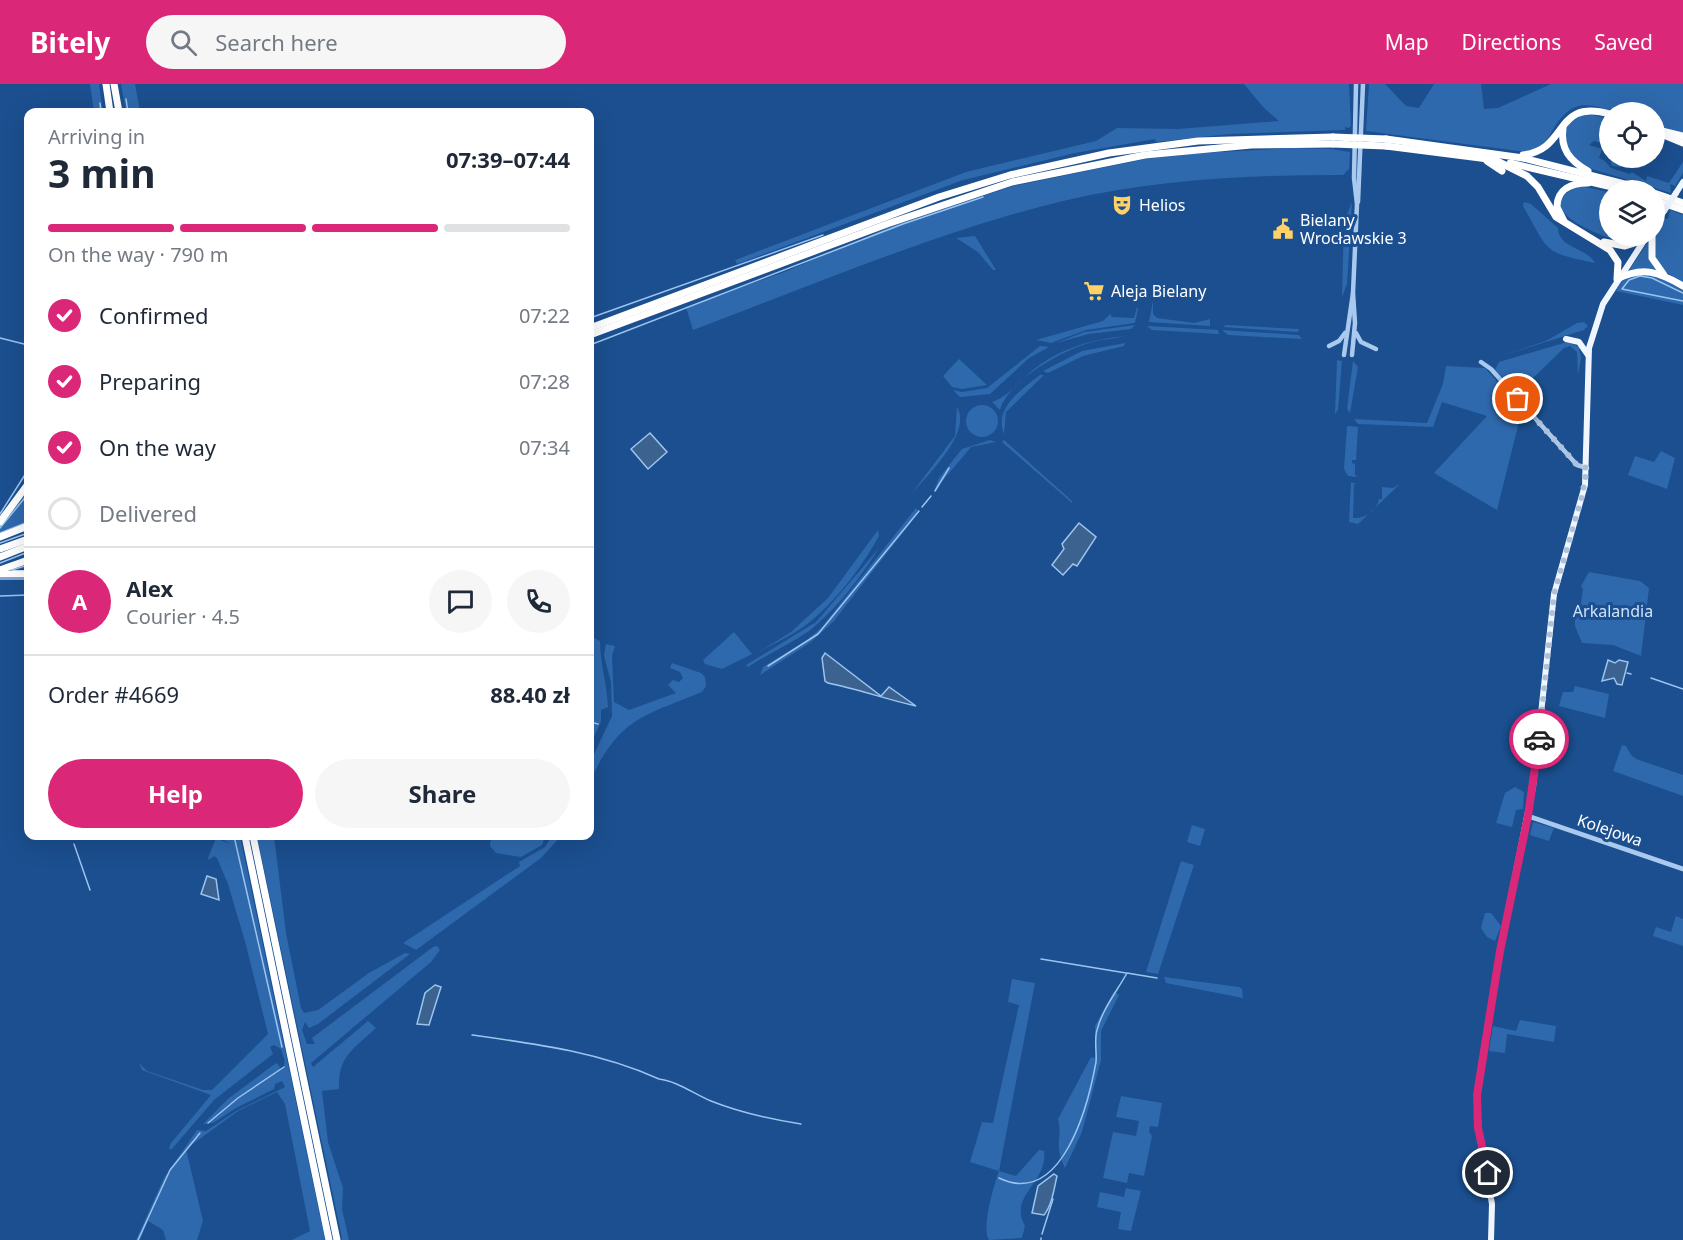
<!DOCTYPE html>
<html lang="en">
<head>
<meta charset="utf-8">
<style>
	body { margin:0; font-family:"Noto Sans",sans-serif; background:#f6f6f7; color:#1f2937; height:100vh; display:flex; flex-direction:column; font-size:22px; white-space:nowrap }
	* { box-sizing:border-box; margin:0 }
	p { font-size:20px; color:#747a83 }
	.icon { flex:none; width:33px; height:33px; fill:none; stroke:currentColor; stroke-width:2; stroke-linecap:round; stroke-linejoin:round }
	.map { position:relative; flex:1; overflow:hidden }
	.side { position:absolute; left:24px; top:24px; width:570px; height:732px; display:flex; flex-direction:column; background:#fff; border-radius:12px; box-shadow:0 6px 24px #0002 }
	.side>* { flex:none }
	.tools { position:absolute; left:1599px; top:18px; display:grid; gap:12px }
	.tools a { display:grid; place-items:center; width:66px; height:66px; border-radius:50%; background:#fff; box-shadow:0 6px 24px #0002; font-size:30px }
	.pin { position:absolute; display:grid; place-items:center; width:51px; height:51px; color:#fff; margin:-26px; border:3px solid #fff; border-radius:50%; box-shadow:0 2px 6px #0007 }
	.courier { position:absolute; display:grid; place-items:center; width:60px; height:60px; margin:-30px; border:4px solid #db2777; border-radius:50%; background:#fff; color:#222; box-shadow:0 2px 8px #0007 }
	.overview em { font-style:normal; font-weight:700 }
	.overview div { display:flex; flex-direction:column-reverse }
	.overview { display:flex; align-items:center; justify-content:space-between; height:102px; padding:0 24px }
	h1 { font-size:39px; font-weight:700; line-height:45px }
	.bar { display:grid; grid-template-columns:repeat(4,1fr); gap:9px 6px; align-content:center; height:72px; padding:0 24px }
	.bar i { height:8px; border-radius:4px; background:#e0e1e3 }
	.bar .on { background:#db2777 }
	.bar p { grid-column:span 4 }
	.line { display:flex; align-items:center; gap:15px; padding:0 24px; border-top:2px solid #e0e1e3 }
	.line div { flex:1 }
	.round { display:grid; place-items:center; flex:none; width:63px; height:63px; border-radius:32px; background:#f6f6f7 }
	ol { padding:0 24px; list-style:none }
	li { display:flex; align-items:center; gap:18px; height:66px }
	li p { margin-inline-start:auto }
	li .icon { padding:6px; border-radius:50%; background:#db2777; color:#fff; stroke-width:4 }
	li:last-child { color:#747a83 }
	li i { width:33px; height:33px; border:3px solid #e0e1e3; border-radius:50% }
	.action { display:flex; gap:12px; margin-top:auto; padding:12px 24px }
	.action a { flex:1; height:69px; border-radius:36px; background:#db2777; color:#fff; font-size:24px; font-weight:700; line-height:69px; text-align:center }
	.action a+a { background:#f6f6f7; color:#1f2937 }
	header { display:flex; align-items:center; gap:36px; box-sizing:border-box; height:84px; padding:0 30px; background:#db2777; color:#fff }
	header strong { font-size:28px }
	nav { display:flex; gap:33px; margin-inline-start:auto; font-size:21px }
	.search { width:420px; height:54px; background:#f6f6f7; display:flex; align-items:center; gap:15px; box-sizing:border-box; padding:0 21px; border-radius:33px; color:#747a83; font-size:22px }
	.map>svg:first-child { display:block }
	.green { fill:#2e69ad }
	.water { fill:#3c6290; stroke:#9cc4f0; stroke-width:1.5 }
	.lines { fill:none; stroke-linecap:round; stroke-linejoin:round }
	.stream { stroke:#9cc4f0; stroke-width:1.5 }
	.minor { stroke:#a9c9ee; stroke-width:4.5 }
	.major { stroke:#f0f6ff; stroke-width:6 }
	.highway { stroke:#fff; stroke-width:7 }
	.major-bridge { stroke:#f0f6ff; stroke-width:6 }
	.highway-bridge { stroke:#fff; stroke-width:7 }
	.done { stroke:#afc1d8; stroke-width:6; stroke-dasharray:0 10.8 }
	.route { stroke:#db2777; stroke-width:8 }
	.labels { text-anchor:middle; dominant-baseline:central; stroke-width:6; stroke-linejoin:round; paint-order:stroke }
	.poi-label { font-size:16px; fill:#fff; stroke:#1b4f8f; text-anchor:start }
	.park-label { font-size:16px; fill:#cfe3fa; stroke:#1b4f8f }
	.street-label { font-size:16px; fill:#fff; stroke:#1b4f8f }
</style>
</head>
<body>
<header>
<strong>Bitely</strong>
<div class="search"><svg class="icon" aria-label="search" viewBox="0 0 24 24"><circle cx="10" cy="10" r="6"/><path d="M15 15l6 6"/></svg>Search here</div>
<nav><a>Map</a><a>Directions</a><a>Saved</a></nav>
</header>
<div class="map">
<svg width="1683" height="1156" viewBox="0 0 1683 1156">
	<rect width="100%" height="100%" fill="#1b4f8f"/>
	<g class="green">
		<path d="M90 0H99L103 28H94Z"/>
		<path d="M121 0H135L140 28H126Z"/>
		<path d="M1244 0H1349L1351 41 1349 44 1345 43V46L1230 50 1156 58 1155 55 1075 69 963 96 737 180 735 176 966 88 1096 57 1117 44 1178 45 1279 37 1264 24Z"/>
		<path d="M1369 0H1385L1406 22 1419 24 1434 0H1481L1484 25 1498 24 1551 0H1683V49L1655 41 1654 28C1643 28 1629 31 1617 28 1598 24 1581 14 1565 30 1546 48 1556 57 1526 68L1366 47Z"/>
		<path d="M1585 29 1609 35 1610 74H1625L1622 83 1612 82 1604 60 1594 57 1589 61 1602 65 1599 74 1605 77 1611 84 1630 90 1632 88 1646 97 1647 92 1669 99 1683 78V89L1675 102 1670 100 1671 109 1592 85 1569 71C1561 47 1562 41 1585 29Z"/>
		<path d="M1293 64 1331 65 1350 68 1349 85 1343 91C1249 91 1156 95 1063 117 939 147 813 201 693 246L686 223 787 187 896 140 1013 102 1145 75 1200 69Z"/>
		<path d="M1579 102 1609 108 1610 152H1639L1628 159C1605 155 1525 125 1579 102Z"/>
		<path d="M1352 118 1347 200 1342 213 1344 138Z"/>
		<path d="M1524 118 1531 120 1558 144C1558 164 1586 163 1595 179 1541 168 1549 167 1523 122Z"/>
		<path d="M1670 126 1683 131V199C1654 183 1644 165 1664 135H1668Z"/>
		<path d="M975 152 996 186H993L978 168 956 154Z"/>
		<path d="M1648 158 1650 173 1658 187 1645 184 1629 186Z"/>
		<path d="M1635 189 1657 191 1683 205V221L1616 207 1622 197Z"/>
		<path d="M1153 217V230L1157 234 1194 239 1210 235V242L1149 238Z"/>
		<path d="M1137 223 1138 225 1135 239 1086 246 1051 259 1036 256 1103 237 1110 230 1112 233 1134 234Z"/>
		<path d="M1584 238 1588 242 1584 246 1498 273 1546 257 1577 239Z"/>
		<path d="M1135 241 1131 245 1089 250 1056 259 1084 248Z"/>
		<path d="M1226 241 1299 245 1298 248 1223 243Z"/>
		<path d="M1147 242 1218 246 1219 250 1152 246Z"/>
		<path d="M1222 246 1299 251 1302 255 1228 251Z"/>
		<path d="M1125 252C1115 255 1100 255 1089 259 1061 267 1008 297 1000 326L992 318C1009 312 1020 297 1033 286 1059 265 1092 255 1125 252Z"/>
		<path d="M1567 258 1579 263 1581 274 1578 291 1577 268 1570 262 1564 264 1530 297V322L1495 286 1499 278Z"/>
		<path d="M1125 259 1124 262 1083 272 1048 289 1043 287 1082 267Z"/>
		<path d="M1040 262 1049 263 1029 274 990 310 960 313 953 306 962 308 987 304Z"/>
		<path d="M959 275 987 301 962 305 952 303 943 292Z"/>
		<path d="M1337 276 1342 277 1338 326 1335 330Z"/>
		<path d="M1353 277 1358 283 1350 329 1347 325Z"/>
		<path d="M1446 282 1485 284 1522 326 1497 426 1434 389 1487 332 1442 318 1433 343 1358 340 1354 335 1427 339 1443 300Z"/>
		<path d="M1040 291H1044L1006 328 1004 350C993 324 1023 304 1040 291Z"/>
		<circle cx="982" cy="337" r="16"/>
		<path d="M957 323C973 350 924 394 909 413L955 352Z"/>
		<path d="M1347 342 1358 343 1356 376H1352V379L1355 380V391H1358L1355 393 1348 392 1344 385Z"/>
		<path d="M990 356 996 358 971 363 934 407 939 394 962 365Z"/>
		<path d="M1004 356 1072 417V419L1002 358Z"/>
		<path d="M1661 367 1675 374 1667 405 1628 391 1635 372 1654 378Z"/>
		<path d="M1351 398 1357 400H1354L1353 434C1364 435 1377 427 1379 415H1382V403L1393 404 1400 400 1358 440 1349 438Z"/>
		<path d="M28 404V439L0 450V441Z"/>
		<path d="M916 424 919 428 833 538 811 558 760 591 763 583 807 556 822 543Z"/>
		<path d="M878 446 879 452C861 484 835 519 806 541 791 552 773 560 757 569L791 548 828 514Z"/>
		<path d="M879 464C861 493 836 526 809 547 790 560 768 570 748 583L746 581 816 538Z"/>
		<path d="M1589 488 1640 497 1649 504 1641 572 1613 561 1582 559 1575 542V532H1579L1583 505 1581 502Z"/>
		<path d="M734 548 752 570 722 585 705 580 703 576Z"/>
		<path d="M590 552 600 557C600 579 607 600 608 623L601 626V638L590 661Z"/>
		<path d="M606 560 615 562 612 572 614 618 629 626 676 609 668 601 673 596 679 598 683 594 680 588 670 584 672 579 701 589 705 593 706 602 702 608C641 633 620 634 590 697V679L612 632 611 598 604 572Z"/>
		<path d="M1575 602 1609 610 1605 634 1559 622 1563 608H1573Z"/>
		<path d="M1622 661 1626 662 1631 671 1636 675 1683 691V712L1613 687Z"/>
		<path d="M1515 703 1524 708 1523 725 1516 726 1512 743 1496 739 1505 709Z"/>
		<path d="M1533 738 1554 744 1549 757 1530 751Z"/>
		<path d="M1192 741 1205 745 1200 762 1187 758Z"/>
		<path d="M217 752H240L325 1156H292L310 1147 285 1020 277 1008 238 1027 186 1065 203 1137 197 1156H166L163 1146 148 1137 140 1156H136L164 1094 197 1046 206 1047 236 1027 285 1003 282 997 275 1000 274 1005 236 1024 213 1039 203 1040 229 1014 272 982 277 979 281 985C288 980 283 972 281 965L274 961 270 963 273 970 214 1016 171 1066 169 1064 171 1059 211 1011 142 986 139 979 147 987 203 1006H212L268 950 246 861 228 800 217 774 214 772 209 776 208 774 216 754 230 760Z"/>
		<path d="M257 752H274L286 849 301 924 304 929 318 926 369 889 405 869 410 870 318 940 309 944 305 938 302 946 307 960H315L312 954 433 863 437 862 440 866 431 878 311 979 313 983 368 937 376 944C354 965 338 971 339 1005L322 1007 328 1058 343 1104 342 1125 349 1156H342L341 1149Z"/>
		<path d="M491 752H545L542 761 521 773 496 769 490 762Z"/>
		<path d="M552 752H561L541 774 416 866 403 859 520 782 519 778 545 763Z"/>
		<path d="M1181 777 1194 781 1158 890 1146 888Z"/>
		<path d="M1485 829H1491L1501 842 1495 857 1487 853 1481 844Z"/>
		<path d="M1676 832 1683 835V862L1653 852 1656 843 1671 848Z"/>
		<path d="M1164 893 1239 903 1242 905 1243 914 1166 899Z"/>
		<path d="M1012 895 1035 899 999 1087 1016 1092 1039 1066 1044 1067C1048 1100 1008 1111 1025 1142L1022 1154 989 1156C981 1144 994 1101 999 1087L970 1078 982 1038 993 1039 1019 921 1008 918Z"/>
		<path d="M1114 907 1119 911 1101 947V976L1082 1048 1065 1084C1053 1059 1063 1056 1058 1035L1091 973 1095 974V942Z"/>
		<path d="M1520 936 1556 942 1554 958 1507 950 1505 969 1489 967 1493 942 1516 947Z"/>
		<path d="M1121 1012 1162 1019 1158 1043 1150 1042 1149 1048 1152 1052 1144 1092 1129 1089 1127 1099 1103 1094 1113 1048 1136 1052 1139 1037 1116 1033Z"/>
		<path d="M1126 1104 1141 1107 1131 1147 1118 1145 1121 1128 1097 1123 1100 1108 1124 1113Z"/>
	</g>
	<g class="water">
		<path d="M650 349 667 368 648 385 631 365Z"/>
		<path d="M1079 439 1096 453 1077 482 1073 480 1063 491 1052 481 1064 465 1062 460Z"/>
		<path d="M825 569 881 612 889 603 916 622C885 615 858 605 828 599L825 597 822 574Z"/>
		<path d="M1608 576 1615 579 1619 576 1628 578 1622 601 1617 600 1614 594 1602 597Z"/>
		<path d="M207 792 216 795 219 816 201 810Z"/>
		<path d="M435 901 441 903 429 941 417 940 425 909Z"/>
		<path d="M1054 1090 1057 1092C1054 1105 1052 1121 1044 1131L1032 1129 1038 1102Z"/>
	</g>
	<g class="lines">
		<g class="stream">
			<path d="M126 15 128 28"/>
			<path d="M100 19 101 28"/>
			<path d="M1683 209 1652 194 1640 192 1629 196 1622 205 1683 217"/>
			<path d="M590 234 823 151"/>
			<path d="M0 254 28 261"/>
			<path d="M590 261 903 140 983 113"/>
			<path d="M935 407 949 384"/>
			<path d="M922 423 931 412"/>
			<path d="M0 430 28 386"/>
			<path d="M0 444 28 410"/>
			<path d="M0 449 28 438"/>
			<path d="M0 459 28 449"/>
			<path d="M0 479 28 468"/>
			<path d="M26 487 12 486 28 481"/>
			<path d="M0 495H28"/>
			<path d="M0 512 28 511"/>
			<path d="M768 582 818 550 919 427"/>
			<path d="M1627 589 1631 590"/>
			<path d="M1651 594 1683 605"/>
			<path d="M590 638 598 640"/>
			<path d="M234 752 282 963"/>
			<path d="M74 760 90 806"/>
			<path d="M1041 875 1126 889"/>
			<path d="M472 951C537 960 599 968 659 995 677 997 694 1010 711 1017 741 1029 769 1035 801 1040"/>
			<path d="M208 1039 238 1014 284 983"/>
			<path d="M999 1094C1062 1124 1088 1022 1096 978 1097 968 1094 956 1097 946 1102 926 1117 907 1127 889L1157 894"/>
			<path d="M1042 1150 1053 1115"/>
			<path d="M138 1156 170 1086 200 1049"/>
			<path d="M1041 1156V1154"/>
		</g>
		<g class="minor">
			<path d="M1358 118 1363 0"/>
			<path d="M1356 249 1361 258 1376 265"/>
			<path d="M1329 262 1339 257 1345 249"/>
			<path d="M1344 271 1353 209"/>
			<path d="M1352 271 1355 239 1353 209 1357 120 1354 94 1356 0"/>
			<path d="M1481 278 1491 285 1577 381 1587 384"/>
			<path d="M1528 732 1683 785"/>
		</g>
		<g class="major">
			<path d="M1676 109 1683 98"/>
			<path d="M1654 141 1664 127"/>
			<path d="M1566 255 1579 258 1588 271"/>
			<path d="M1491 1156 1492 1120 1478 1044 1477 1011 1500 867 1533 703 1554 510 1585 401 1589 264 1603 220 1647 152"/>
		</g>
		<g class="highway">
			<path d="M106 0 110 28"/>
			<path d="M114 0 119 28"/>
			<path d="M1563 44C1560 65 1570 77 1588 87"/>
			<path d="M1654 47 1683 59"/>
			<path d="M1662 47 1683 52"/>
			<path d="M1386 55 1523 74 1648 106"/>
			<path d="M1386 62 1496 76"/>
			<path d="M1523 71C1570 65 1553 14 1610 30"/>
			<path d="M1493 75 1527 92 1538 103 1556 133 1610 166 1618 178 1617 195C1643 182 1659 188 1683 202"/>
			<path d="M1487 77 1502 87"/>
			<path d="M1510 79 1625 106"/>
			<path d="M1654 109 1683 119"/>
			<path d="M1654 116 1683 126"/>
			<path d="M1564 137 1557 123C1557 105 1572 99 1588 99"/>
			<path d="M1654 142 1655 140"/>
			<path d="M1652 152V174L1664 191"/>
			<path d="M1604 158 1625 162 1644 156"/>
			<path d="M590 244 939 113 1010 91 1109 69 1198 57 1333 53"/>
			<path d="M590 251 887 140 1012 98 1145 71 1251 61 1333 60"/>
			<path d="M0 438 28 400"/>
			<path d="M0 453 28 442"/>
			<path d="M0 465 28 455"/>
			<path d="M0 473 28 462"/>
			<path d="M0 486 28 476"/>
			<path d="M0 490H28"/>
			<path d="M245 752 329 1156"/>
			<path d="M253 752 337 1156"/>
		</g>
		<path class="major-bridge" d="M1664 127 1676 109"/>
		<g class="highway-bridge">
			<path d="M1333 53 1386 55"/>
			<path d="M1333 60 1386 62"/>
		</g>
	</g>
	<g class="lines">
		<path class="done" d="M1518 315 1577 381 1587 384 1582 412 1554 510 1539 655"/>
		<path class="route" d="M1488 1089 1478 1044 1477 1011 1500 867 1528 732 1539 655"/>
	</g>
	<defs>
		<g id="theatre-bare" transform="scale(1.62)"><path d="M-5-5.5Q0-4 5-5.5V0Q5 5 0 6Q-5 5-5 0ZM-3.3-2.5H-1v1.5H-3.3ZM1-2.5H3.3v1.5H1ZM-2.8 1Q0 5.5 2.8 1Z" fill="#ffd166" stroke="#1b4f8f" stroke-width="2.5" paint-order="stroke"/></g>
		<g id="civic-bare" transform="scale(1.62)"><path d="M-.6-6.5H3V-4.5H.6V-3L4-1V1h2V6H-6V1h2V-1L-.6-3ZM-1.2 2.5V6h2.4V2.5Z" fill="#ffd166" stroke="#1b4f8f" stroke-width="2.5" paint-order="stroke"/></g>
		<g id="supermarket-bare" transform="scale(1.62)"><path d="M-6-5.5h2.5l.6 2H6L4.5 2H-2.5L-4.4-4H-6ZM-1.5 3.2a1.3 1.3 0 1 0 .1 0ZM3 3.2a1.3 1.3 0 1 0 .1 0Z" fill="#ffd166" stroke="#1b4f8f" stroke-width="2.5" paint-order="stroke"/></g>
	</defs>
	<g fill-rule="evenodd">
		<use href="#theatre-bare" x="1122" y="121"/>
		<use href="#civic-bare" x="1283" y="145"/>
		<use href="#supermarket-bare" x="1094" y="207"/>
	</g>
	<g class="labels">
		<g class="poi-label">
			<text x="1139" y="121">Helios</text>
			<text x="1300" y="136">Bielany<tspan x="1300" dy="18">Wrocławskie 3</tspan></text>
			<text x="1111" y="207">Aleja Bielany</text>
		</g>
		<g class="park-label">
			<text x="1613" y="527">Arkalandia</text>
		</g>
		<g class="street-label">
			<text transform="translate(1610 746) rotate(19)">Kolejowa</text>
		</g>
	</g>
</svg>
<div class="tools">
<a><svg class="icon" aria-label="locate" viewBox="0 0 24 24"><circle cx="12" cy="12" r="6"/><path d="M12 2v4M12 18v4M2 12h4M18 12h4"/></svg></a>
<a><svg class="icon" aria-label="layers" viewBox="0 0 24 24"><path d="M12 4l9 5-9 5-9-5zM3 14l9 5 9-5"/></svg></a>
</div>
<div class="pin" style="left:1518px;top:315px;background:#ea580c"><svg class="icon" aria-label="bag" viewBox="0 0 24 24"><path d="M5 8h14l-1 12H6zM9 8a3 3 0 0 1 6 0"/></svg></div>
<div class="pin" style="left:1488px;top:1089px;background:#1f2937"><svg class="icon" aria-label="home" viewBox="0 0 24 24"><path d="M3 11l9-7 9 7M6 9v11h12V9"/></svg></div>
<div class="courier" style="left:1539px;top:655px"><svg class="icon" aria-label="car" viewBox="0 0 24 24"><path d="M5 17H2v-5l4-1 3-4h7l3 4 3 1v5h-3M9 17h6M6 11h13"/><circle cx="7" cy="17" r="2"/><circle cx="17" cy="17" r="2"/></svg></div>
<section class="side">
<div class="overview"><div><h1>3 min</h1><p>Arriving in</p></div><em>07:39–07:44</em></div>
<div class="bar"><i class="on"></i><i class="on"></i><i class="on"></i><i></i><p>On the way · 790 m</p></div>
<ol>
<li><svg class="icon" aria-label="check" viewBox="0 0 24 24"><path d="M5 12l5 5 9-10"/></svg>Confirmed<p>07:22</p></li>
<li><svg class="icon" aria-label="check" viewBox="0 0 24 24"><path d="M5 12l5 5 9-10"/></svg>Preparing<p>07:28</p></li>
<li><svg class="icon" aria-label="check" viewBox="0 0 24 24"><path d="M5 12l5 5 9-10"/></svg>On the way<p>07:34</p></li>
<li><i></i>Delivered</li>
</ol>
<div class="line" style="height:108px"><b class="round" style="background:#db2777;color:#fff">A</b><div><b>Alex</b><p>Courier · 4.5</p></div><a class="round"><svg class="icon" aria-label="chat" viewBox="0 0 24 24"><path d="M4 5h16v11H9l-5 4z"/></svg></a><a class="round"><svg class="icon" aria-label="phone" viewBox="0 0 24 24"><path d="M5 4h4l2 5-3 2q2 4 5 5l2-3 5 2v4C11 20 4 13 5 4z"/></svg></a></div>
<div class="line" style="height:78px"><div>Order #4669</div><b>88.40 zł</b></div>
<div class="action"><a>Help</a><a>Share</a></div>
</section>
</div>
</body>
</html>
